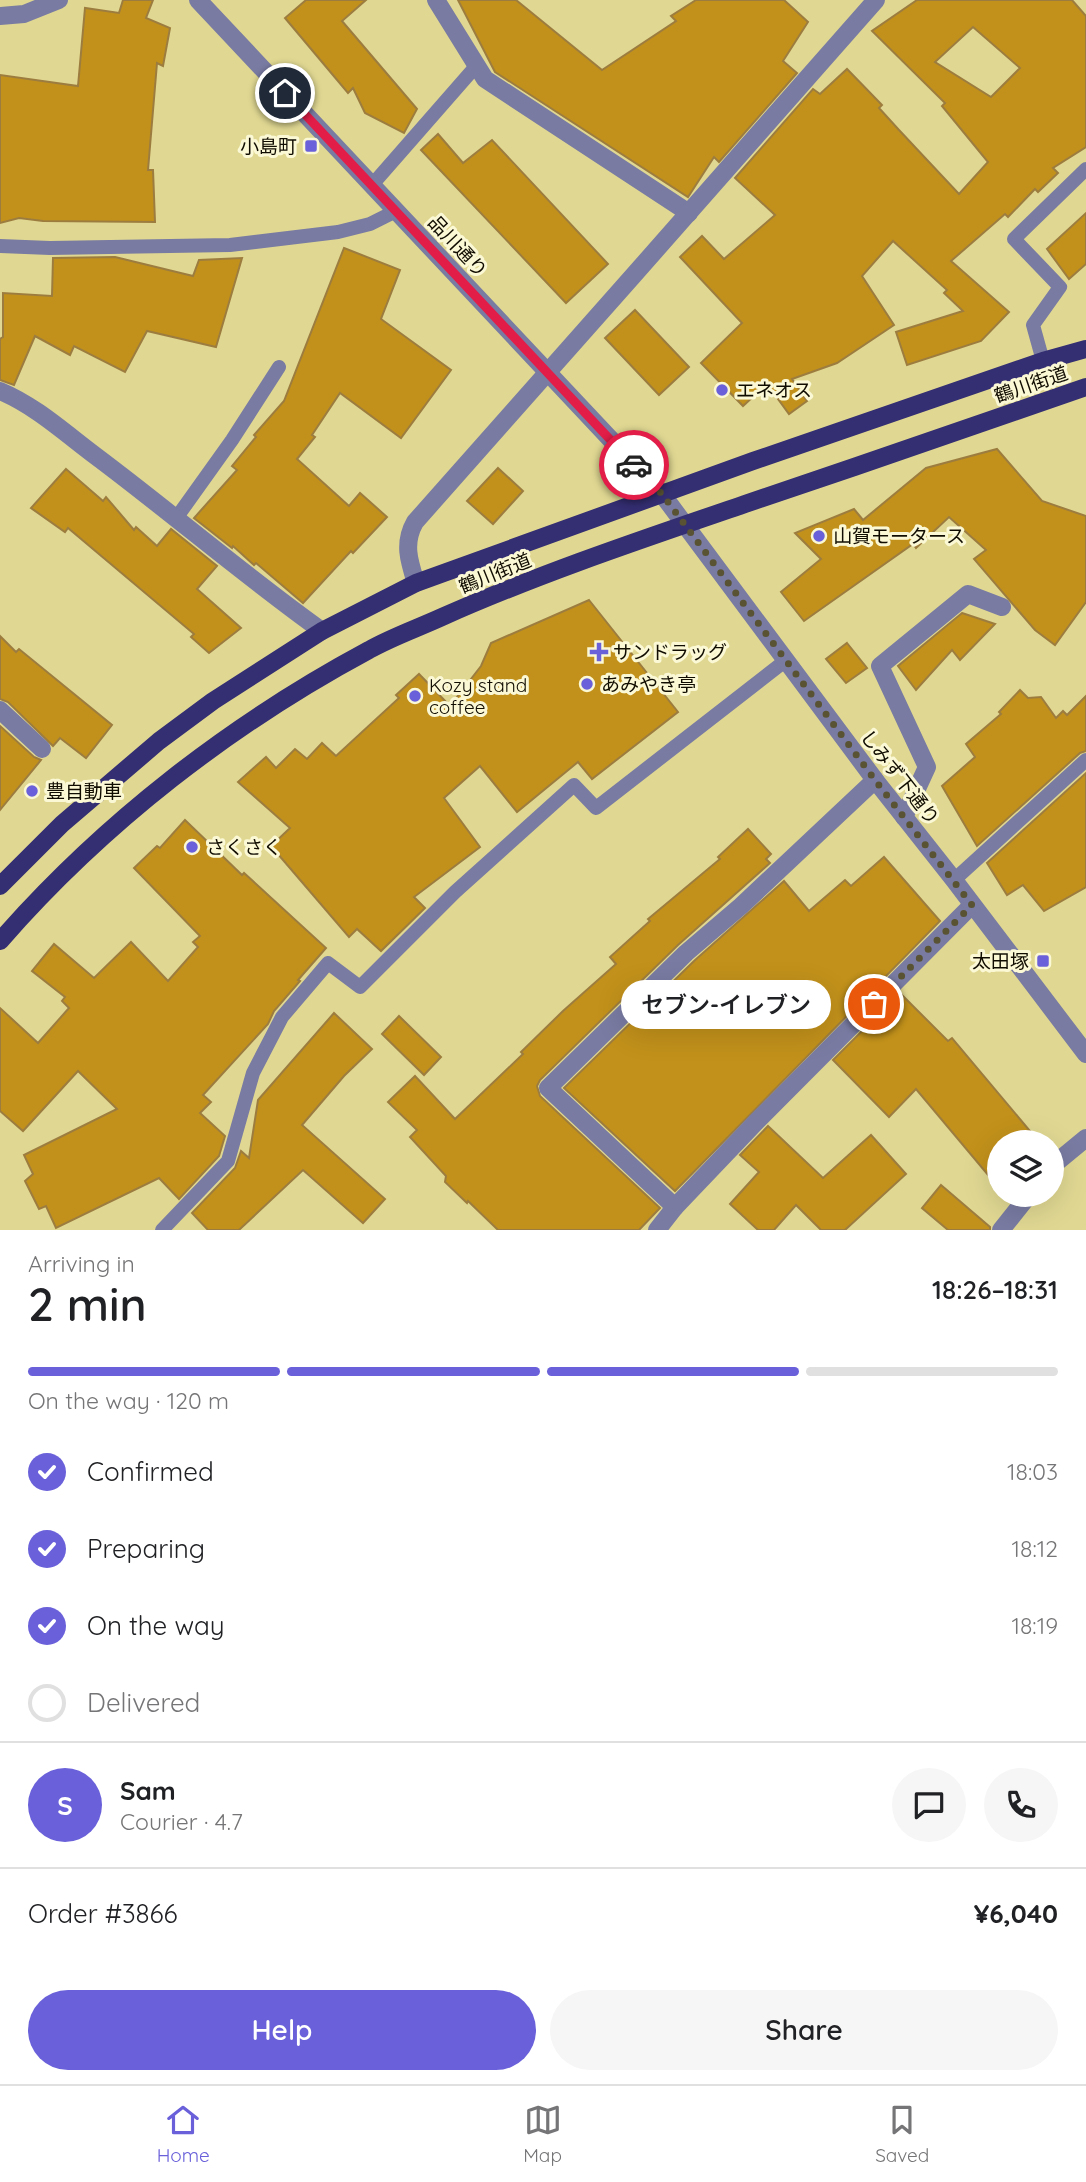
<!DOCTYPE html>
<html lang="en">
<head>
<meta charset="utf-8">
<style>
	body { margin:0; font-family:Quicksand,"Noto Sans JP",sans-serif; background:#f6f6f6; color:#202124; height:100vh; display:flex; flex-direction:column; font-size:26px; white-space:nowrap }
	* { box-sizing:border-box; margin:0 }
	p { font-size:23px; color:#757577 }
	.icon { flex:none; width:38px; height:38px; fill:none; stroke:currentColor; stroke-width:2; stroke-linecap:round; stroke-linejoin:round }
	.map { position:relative; height:1230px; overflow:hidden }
	.side { display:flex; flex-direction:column; background:#fff; flex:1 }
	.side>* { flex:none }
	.tools { position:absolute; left:987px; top:1130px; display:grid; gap:14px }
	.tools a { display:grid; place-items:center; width:77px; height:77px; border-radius:50%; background:#fff; box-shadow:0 7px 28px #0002; font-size:35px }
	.pin { position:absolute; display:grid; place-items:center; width:60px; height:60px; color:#fff; margin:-30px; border:4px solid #fff; border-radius:50%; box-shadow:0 2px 7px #0007 }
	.courier { position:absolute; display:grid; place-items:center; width:70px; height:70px; margin:-35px; border:5px solid #e11d48; border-radius:50%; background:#fff; color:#222; box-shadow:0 2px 9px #0007 }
	.bubble { position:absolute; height:49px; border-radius:24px; background:#fff; box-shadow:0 7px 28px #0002; font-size:23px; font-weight:600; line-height:49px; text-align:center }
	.summary em { font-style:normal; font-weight:600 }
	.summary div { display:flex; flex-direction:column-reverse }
	.summary { display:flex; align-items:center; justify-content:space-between; height:119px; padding:0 28px }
	h1 { font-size:46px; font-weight:600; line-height:52px }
	.bar { display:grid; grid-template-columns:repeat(4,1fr); gap:10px 7px; align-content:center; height:84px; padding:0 28px }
	.bar i { height:9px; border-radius:5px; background:#e0e0e0 }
	.bar .active { background:#6a61da }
	.bar p { grid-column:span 4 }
	.line { display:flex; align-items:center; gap:18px; padding:0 28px; border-top:2px solid #e0e0e0 }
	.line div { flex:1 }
	.round { display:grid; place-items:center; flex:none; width:74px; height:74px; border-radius:37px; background:#f6f6f6 }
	ol { padding:0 28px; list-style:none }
	li { display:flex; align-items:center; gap:21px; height:77px }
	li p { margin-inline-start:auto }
	li .icon { padding:7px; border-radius:50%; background:#6a61da; color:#fff; stroke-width:4 }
	li:last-child { color:#757577 }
	li i { width:38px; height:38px; border:4px solid #e0e0e0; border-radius:50% }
	.button { display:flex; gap:14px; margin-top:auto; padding:14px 28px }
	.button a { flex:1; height:80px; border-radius:42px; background:#6a61da; color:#fff; font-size:28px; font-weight:600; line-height:80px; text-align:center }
	.button a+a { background:#f6f6f6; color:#202124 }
	.tab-bar { display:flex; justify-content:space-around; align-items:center; height:98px; border-top:2px solid #e0e0e0; background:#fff; font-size:19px; color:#757577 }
	.tab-bar a { display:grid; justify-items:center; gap:4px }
	.tab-bar .active { color:#6a61da }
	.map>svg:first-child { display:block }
	.building { fill:#c2911b; stroke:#9d7d3f; stroke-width:2; fill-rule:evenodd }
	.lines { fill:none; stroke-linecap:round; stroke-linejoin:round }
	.service { stroke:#797ba2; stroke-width:14 }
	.minor { stroke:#797ba2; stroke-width:18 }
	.tertiary { stroke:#797ba2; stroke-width:18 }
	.primary { stroke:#342e72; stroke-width:18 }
	.done { stroke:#595333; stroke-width:7; stroke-dasharray:0 12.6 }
	.route { stroke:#e11d48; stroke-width:9 }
	.poi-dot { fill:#6a61da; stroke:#fbf8d6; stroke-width:2.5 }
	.labels { text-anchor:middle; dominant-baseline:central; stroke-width:6; stroke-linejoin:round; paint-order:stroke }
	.poi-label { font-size:19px; fill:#100c00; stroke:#fbf8d6; text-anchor:start }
	.street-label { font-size:19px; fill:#100c00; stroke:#fbf8d6 }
</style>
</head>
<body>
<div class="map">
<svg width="1086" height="1230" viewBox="0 0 1086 1230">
	<rect width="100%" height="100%" fill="#e0d892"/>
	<g class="building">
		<path d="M123 0H153L146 18 170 28 163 66 157 63 148 170H153L155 222 43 221 19 218 0 223V75L78 86 85 8 119 13Z"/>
		<path d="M306 0H366L342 21 417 109 404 133 365 113 353 88 348 93 285 18Z"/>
		<path d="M458 0H516L602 70 676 21 671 16 696 0H784L808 22 783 61 797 73 719 162 714 157 688 197 495 72Z"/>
		<path d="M917 0H1072L1086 16V147L1053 168 1058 173 1038 192 1035 189 1008 217 1005 214 951 261 1009 312 981 341 907 365 896 332 963 311 944 293 947 290 893 241 862 276 894 325 837 363 792 379 807 401 789 414 767 384 743 406 701 363 742 323 680 257 702 236 724 259 775 215 735 178 813 89 820 94 847 69 882 105 879 108 899 130 959 194 988 162 942 106 945 103 872 31ZM973 27 1020 68 991 97 935 62Z"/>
		<path d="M438 134 463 163 492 140 608 264 566 303 421 150Z"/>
		<path d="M1086 213V264L1069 279 1047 249Z"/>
		<path d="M344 248 400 270 381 319 451 370 401 438 340 393 312 435 315 437 297 459 349 506 360 493 387 517 353 553 351 551 303 603 256 563 254 565 233 546 232 548 194 518 237 470 232 466 256 437 254 435 284 401Z"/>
		<path d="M115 257 193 276 199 260 242 258 216 347 147 331 125 372 74 346 70 355 35 336 14 385 0 380V339L3 337V293L52 296 53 258Z"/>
		<path d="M635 310 689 367 659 395 605 338Z"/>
		<path d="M997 449 1042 501 1086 516V602L1055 645 1035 630 974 559 986 550 949 517 916 548 913 544 804 621 781 592 821 559 795 533 854 509 863 520 926 468Z"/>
		<path d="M498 468 523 491 493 524 467 501Z"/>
		<path d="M66 469 103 501 106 497 134 530 136 527 157 546 171 529 217 566 197 589 241 628 209 653 191 637 194 634 68 528 65 532 31 508Z"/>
		<path d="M589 600 678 712 592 779 578 762 517 812 480 766 444 798 480 847 414 897 425 908 381 951 357 929 349 937 271 846 290 828 238 782 266 757 276 768 295 749 307 759 322 743 336 756 399 698 396 695 419 674 450 706 481 666 491 643Z"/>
		<path d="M962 613 995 624 960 660 952 650 916 690 898 666Z"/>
		<path d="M0 636 16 652 19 649 112 725 86 758 60 738 53 746 8 702 0 699Z"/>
		<path d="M847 643 867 668 846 683 826 659Z"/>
		<path d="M1020 690 1028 698 1041 697 1056 718 1063 711 1067 715 1086 696V751L1080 753 977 846 942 786 975 757 966 744 1001 714 999 712Z"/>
		<path d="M0 726 34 757 41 760 0 810Z"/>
		<path d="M1086 773V887L1044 911 1023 885 1007 895 987 863Z"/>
		<path d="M185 820 242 875 244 873 326 948 298 980 300 981 274 1011 268 1024 203 1095 211 1102 200 1113 225 1136 219 1156 179 1199 159 1178 56 1228 46 1206 39 1209 25 1181 33 1174 24 1155 117 1109 78 1071 23 1131 0 1111V1008L38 1043 69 1008 62 1001 65 997 32 971 54 944 94 978 131 942 168 981 198 947 193 942 200 936 134 868 157 846 160 848Z"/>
		<path d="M748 829 771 854 766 859 770 863 678 945 540 1080 537 1086 540 1096 660 1208 639 1230H498L468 1201 467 1203 445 1182 446 1176 410 1137 417 1130 388 1102 415 1076 455 1119 523 1054 521 1052 563 1011 616 964 610 957 650 921 648 919 720 859 718 857Z"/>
		<path d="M884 857 940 921 675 1191 564 1088 694 961 784 881 809 911 845 880 851 886Z"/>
		<path d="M900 993 948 1041 952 1038 1040 1143H999V1188L916 1089 889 1117 833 1060Z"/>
		<path d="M334 1013 372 1049 344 1076 302 1125 385 1199 363 1223 303 1170 239 1230H208L192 1213 235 1168 241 1151 249 1158 258 1100Z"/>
		<path d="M399 1016 441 1057 424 1075 382 1034Z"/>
		<path d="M768 1126 823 1178 871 1135 906 1174 845 1230H821L796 1205 774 1230H758L730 1204 759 1172 740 1155Z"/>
		<path d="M941 1185 990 1227V1230H948L922 1208Z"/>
	</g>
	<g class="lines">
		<g class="service">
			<path d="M372 185 477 65"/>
			<path d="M0 246 50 248 230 245 338 232 370 224 396 211"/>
			<path d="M1043 361 1033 325 1060 287 1014 239 1086 169"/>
			<path d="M177 517 232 440 279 367"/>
			<path d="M954 880 1086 760"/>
			<path d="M162 1230 228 1161 253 1073 282 1017 328 963 360 987 455 892 574 785 596 808 785 661"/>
		</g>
		<g class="minor">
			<path d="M436 0 485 79 689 213"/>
			<path d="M0 16 24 14 59 0"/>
			<path d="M0 391C36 406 66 434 97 457 173 514 245 576 322 631"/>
			<path d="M0 710 42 749"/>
			<path d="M904 817 927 767 880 666 968 594 1002 607"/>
			<path d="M1052 1166 1086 1138"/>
			<path d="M675 1207 548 1088 686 953 741 906 875 780"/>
			<path d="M657 1230 675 1207 756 1122 972 905"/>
			<path d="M1001 1230 1029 1195"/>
		</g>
		<g class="tertiary">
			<path d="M198 0 662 494 875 780 954 880 1086 1054"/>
			<path d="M416 583C409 561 403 543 415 522 569 348 723 175 876 0"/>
		</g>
		<g class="primary">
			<path d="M0 886 62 824 159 741 213 701 322 631 416 583 753 461 1043 361 1086 349"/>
			<path d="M0 941C103 823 231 724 369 650 392 637 418 628 442 617 541 573 643 539 745 504 859 466 972 426 1086 387"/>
		</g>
	</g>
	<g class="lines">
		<path class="done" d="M634 465 662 494 875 780 972 905 874 1004"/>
		<path class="route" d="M285 93 634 465"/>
	</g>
	<g class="poi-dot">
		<rect x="304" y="139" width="14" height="14" rx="3.5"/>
		<circle cx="722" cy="390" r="7"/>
		<circle cx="819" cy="536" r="7"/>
		<path d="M595.5 641.5h7v7h7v7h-7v7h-7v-7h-7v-7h7z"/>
		<circle cx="587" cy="684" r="7"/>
		<circle cx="415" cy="696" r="7"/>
		<circle cx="32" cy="791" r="7"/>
		<circle cx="192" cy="847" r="7"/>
		<rect x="1036" y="954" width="14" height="14" rx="3.5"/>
	</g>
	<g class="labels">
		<g class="poi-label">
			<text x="297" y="146" text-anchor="end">小島町</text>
			<text x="736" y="390">エネオス</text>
			<text x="833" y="536">山賀モータース</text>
			<text x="613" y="652">サンドラッグ</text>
			<text x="601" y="684">あみやき亭</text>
			<text x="429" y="685">Kozy stand<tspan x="429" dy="22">coffee</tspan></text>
			<text x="46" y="791">豊自動車</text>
			<text x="206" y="847">さくさく</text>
			<text x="1029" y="961" text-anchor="end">太田塚</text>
		</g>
		<g class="street-label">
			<text transform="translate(458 246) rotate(47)">品川通り</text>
			<text transform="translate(1031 384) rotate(-19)">鶴川街道</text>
			<text transform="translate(495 573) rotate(-22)">鶴川街道</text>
			<text transform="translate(900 777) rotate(52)">しみず下通り</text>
		</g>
	</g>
</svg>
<div class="tools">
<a><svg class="icon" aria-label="layers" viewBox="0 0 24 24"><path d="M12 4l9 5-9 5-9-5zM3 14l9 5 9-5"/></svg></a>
</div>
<div class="pin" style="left:874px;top:1004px;background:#ea580c"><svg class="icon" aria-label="bag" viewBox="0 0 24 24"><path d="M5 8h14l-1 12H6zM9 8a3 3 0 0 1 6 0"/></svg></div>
<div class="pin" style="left:285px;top:93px;background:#1f2937"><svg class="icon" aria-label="home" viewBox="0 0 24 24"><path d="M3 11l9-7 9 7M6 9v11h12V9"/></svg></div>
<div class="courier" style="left:634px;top:465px"><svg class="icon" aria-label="car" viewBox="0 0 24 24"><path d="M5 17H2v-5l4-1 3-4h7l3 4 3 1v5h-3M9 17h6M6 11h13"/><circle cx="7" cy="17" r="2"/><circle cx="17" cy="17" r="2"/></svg></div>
<div class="bubble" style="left:621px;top:980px;width:210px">セブン-イレブン</div>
</div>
<section class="side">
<div class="summary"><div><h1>2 min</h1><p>Arriving in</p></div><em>18:26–18:31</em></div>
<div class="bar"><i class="active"></i><i class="active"></i><i class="active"></i><i></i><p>On the way · 120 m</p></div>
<ol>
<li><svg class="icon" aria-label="check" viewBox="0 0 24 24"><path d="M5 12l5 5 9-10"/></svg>Confirmed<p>18:03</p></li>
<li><svg class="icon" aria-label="check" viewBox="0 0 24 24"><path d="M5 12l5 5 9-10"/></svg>Preparing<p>18:12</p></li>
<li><svg class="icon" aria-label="check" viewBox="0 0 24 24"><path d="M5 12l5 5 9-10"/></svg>On the way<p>18:19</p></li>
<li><i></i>Delivered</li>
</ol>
<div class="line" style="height:126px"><b class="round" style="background:#6a61da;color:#fff">S</b><div><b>Sam</b><p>Courier · 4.7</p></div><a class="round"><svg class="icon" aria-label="chat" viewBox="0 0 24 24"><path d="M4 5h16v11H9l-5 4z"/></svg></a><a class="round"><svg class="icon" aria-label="phone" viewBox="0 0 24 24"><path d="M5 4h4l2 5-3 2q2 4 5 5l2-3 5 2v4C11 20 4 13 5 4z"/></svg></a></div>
<div class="line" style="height:91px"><div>Order #3866</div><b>¥6,040</b></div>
<div class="button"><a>Help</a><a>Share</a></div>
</section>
<nav class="tab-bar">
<a class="active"><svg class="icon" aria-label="home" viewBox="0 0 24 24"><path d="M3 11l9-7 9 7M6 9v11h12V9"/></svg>Home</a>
<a><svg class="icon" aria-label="map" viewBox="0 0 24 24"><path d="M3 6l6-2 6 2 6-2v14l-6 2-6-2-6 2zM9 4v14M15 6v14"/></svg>Map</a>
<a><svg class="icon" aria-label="saved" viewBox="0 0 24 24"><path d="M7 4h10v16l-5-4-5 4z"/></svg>Saved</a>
</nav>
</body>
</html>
